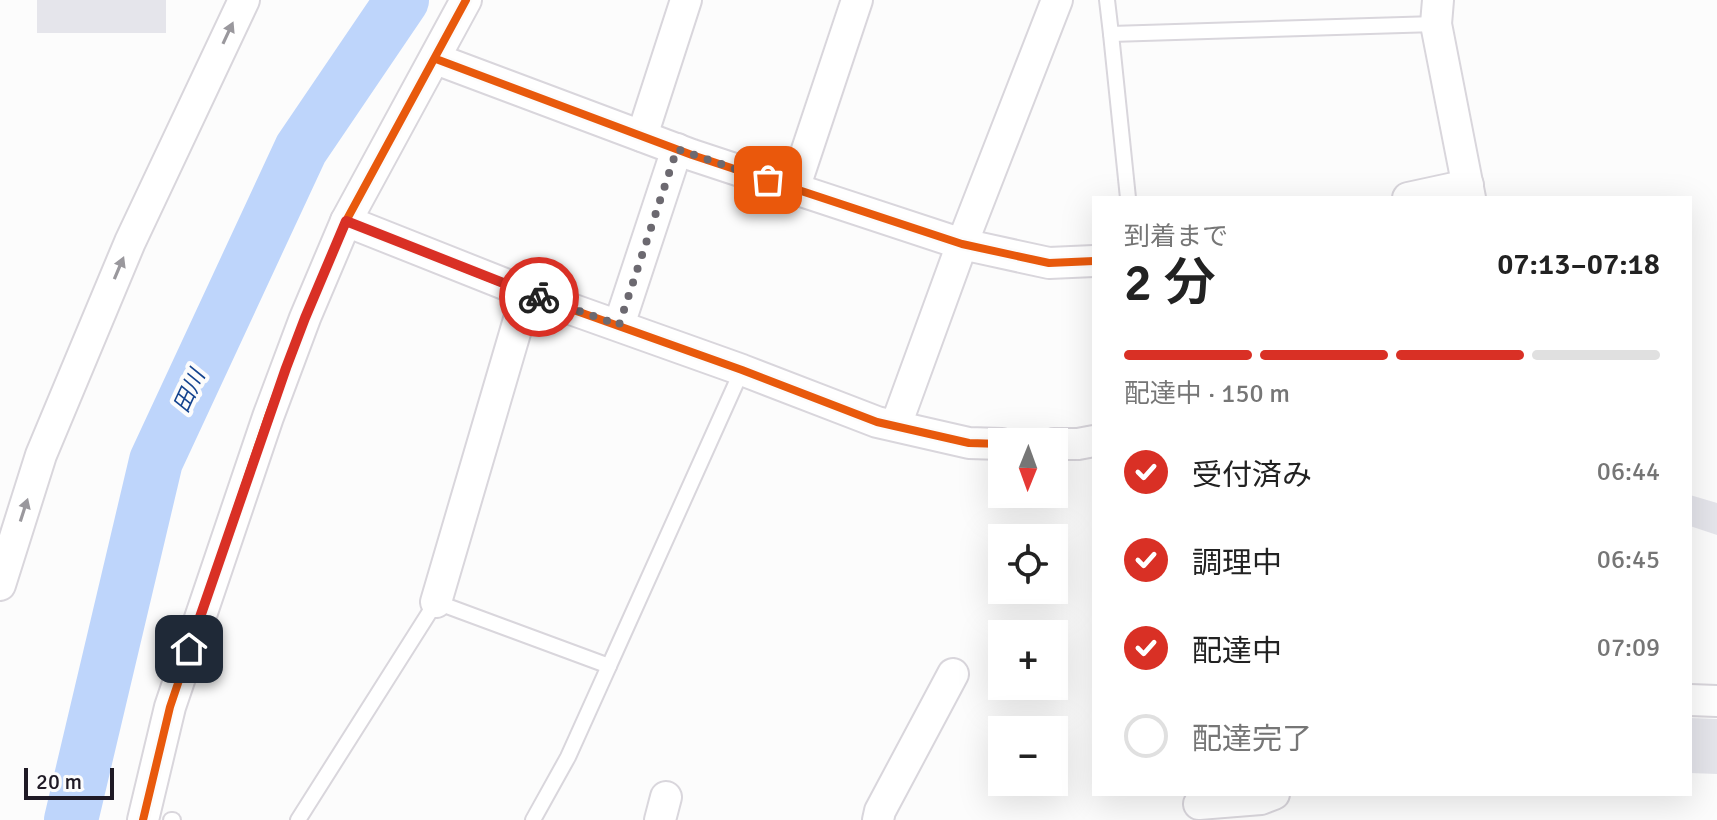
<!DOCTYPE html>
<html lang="ja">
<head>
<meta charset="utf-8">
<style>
	body { margin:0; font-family:Signika,"Noto Sans JP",sans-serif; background:#f6f6f6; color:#222; height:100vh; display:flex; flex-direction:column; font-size:30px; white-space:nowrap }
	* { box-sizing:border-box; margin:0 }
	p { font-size:26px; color:#767676 }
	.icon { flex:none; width:44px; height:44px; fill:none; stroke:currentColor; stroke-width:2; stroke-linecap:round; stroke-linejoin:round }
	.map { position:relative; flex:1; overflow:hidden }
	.details { position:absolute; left:1092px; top:196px; width:600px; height:600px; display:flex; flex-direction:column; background:#fff; border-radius:0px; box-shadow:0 8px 32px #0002 }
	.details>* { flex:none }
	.needle { width:52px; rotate:181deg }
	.tools { position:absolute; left:988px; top:428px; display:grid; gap:16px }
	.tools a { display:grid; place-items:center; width:80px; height:80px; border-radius:0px; background:#fff; box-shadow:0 8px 32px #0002; font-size:40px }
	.scale { position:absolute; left:24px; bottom:20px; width:90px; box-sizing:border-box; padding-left:8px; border:4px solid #1f1a25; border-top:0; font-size:22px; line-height:28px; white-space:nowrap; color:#1f1a25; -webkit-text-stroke:6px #fcfcfc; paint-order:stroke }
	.pin { position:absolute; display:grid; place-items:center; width:68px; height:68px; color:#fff; margin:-34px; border-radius:16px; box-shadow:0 4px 12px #0006 }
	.courier { position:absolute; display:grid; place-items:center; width:80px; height:80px; margin:-40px; border:6px solid #d93025; border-radius:50%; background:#fff; color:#222; box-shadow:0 2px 10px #0007 }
	.head em { font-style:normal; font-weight:600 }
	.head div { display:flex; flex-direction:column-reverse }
	.head { display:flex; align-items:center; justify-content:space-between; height:136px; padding:0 32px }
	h1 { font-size:52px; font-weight:600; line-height:60px }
	.bar { display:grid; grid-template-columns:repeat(4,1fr); gap:12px 8px; align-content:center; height:96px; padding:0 32px }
	.bar i { height:10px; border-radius:6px; background:#e0e0e0 }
	.bar .active { background:#d93025 }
	.bar p { grid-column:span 4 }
	ol { padding:0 32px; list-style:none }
	li { display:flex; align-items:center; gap:24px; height:88px }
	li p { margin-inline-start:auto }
	li .icon { padding:8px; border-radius:50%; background:#d93025; color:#fff; stroke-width:4 }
	li:last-child { color:#767676 }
	li i { width:44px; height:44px; border:4px solid #e0e0e0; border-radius:50% }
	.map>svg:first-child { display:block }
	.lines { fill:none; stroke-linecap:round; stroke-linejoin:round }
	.river { stroke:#bed5fb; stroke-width:54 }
	.building { fill:#e5e5eb }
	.service-casing { stroke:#d9d6dc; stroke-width:18 }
	.minor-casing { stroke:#d9d6dc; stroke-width:34 }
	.service { stroke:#fff; stroke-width:14 }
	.minor { stroke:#fff; stroke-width:30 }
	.cycleway-casing { stroke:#fcfcfc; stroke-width:13 }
	.cycleway { stroke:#e8590c; stroke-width:8 }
	.oneway { fill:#9a989d }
	.done { stroke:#6c6970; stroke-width:8; stroke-dasharray:0 14.4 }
	.route { stroke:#d93025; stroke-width:10 }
	.labels { text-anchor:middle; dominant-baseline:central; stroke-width:8; stroke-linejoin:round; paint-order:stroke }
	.water-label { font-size:22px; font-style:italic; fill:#14438f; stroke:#fcfcfc }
</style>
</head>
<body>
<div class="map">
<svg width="1717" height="820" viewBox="0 0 1717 820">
	<rect width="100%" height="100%" fill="#fcfcfc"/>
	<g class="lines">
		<path class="river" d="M71 820 156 461 301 149 402 0"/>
	</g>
	<g class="building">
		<rect x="37" y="0" width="129" height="33"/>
		<path d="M1690 495 1717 503V535L1690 526Z"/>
		<path d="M1690 718 1717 719V774L1690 773Z"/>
	</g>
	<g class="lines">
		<g class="service-casing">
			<g id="service">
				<path d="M1107 0 1111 34 1436 24"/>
				<path d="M1111 34 1128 198"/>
				<path d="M171 820H173"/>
				<path d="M298 820 436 602 609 666 742 370"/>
				<path d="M533 820 568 757 609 666"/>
			</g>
		</g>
		<g class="minor-casing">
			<g id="minor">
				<path d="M1438 0 1436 24 1470 198"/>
				<path d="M436 59 692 155 962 244 1049 263 1094 261"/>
				<path d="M642 136 686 0"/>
				<path d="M794 189 857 0"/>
				<path d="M1408 198 1468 185"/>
				<path d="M346 221 540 298 742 370 877 422 969 443 1002 444"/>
				<path d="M619 325 677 149"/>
				<path d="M896 425 962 244 1057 0"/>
				<path d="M1054 444H1078L1094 441"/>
				<path d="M0 585 41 455 130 242 244 0"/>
				<path d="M436 602 527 292"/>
				<path d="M1690 700 1717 701"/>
				<path d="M1199 804 1261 799 1274 794"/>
				<path d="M143 820 170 707 268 417 305 318 346 221 466 0"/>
				<path d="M660 820 666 797"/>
				<path d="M878 820 880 811 953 674"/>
			</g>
		</g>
		<use href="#service" class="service"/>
		<use href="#minor" class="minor"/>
		<g class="cycleway-casing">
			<g id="cycleway">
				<path d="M436 59 692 155 962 244 1049 263 1094 261"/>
				<path d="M346 221 540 298 742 370 877 422 969 443 1002 444"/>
				<path d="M143 820 170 707 268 417 305 318 346 221 466 0"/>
			</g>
		</g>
		<use href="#cycleway" class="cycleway"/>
	</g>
	<defs><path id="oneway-solid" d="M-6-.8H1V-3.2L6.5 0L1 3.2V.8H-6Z" transform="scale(2)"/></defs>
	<g class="oneway">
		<use href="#oneway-solid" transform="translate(228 33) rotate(-65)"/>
		<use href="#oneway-solid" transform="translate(119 268) rotate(-67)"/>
		<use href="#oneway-solid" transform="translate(24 510) rotate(-72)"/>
	</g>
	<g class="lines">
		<path class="done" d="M539 297 619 325 677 149 768 180"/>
		<path class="route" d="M189 649 286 368 305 318 346 221 539 297"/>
	</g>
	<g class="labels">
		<g class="water-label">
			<text transform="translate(189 391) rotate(-65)">田川</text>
		</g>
	</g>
</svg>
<div class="tools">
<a><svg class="needle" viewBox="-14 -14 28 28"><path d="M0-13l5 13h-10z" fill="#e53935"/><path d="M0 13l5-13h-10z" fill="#767676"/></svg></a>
<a><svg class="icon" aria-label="locate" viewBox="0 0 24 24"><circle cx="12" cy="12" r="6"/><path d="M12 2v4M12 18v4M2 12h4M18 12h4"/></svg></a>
<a>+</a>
<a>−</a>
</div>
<div class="scale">20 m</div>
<div class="pin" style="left:768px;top:180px;background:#ea580c"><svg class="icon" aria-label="bag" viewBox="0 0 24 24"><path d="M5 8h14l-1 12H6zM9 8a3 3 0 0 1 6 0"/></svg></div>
<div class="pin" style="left:189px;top:649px;background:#1f2937"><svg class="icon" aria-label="home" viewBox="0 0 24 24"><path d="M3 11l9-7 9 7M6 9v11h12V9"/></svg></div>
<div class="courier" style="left:539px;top:297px"><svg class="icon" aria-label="bike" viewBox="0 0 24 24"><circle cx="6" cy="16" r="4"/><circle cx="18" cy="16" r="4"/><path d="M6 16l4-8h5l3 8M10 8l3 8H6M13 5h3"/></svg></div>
<section class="details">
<div class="head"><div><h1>2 分</h1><p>到着まで</p></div><em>07:13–07:18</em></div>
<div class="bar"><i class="active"></i><i class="active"></i><i class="active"></i><i></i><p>配達中 · 150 m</p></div>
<ol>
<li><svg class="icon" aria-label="check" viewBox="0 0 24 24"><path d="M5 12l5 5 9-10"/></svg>受付済み<p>06:44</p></li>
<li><svg class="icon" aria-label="check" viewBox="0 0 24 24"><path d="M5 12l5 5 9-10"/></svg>調理中<p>06:45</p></li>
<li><svg class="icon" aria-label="check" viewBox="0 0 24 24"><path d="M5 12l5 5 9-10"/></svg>配達中<p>07:09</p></li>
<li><i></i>配達完了</li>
</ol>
</section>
</div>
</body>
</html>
